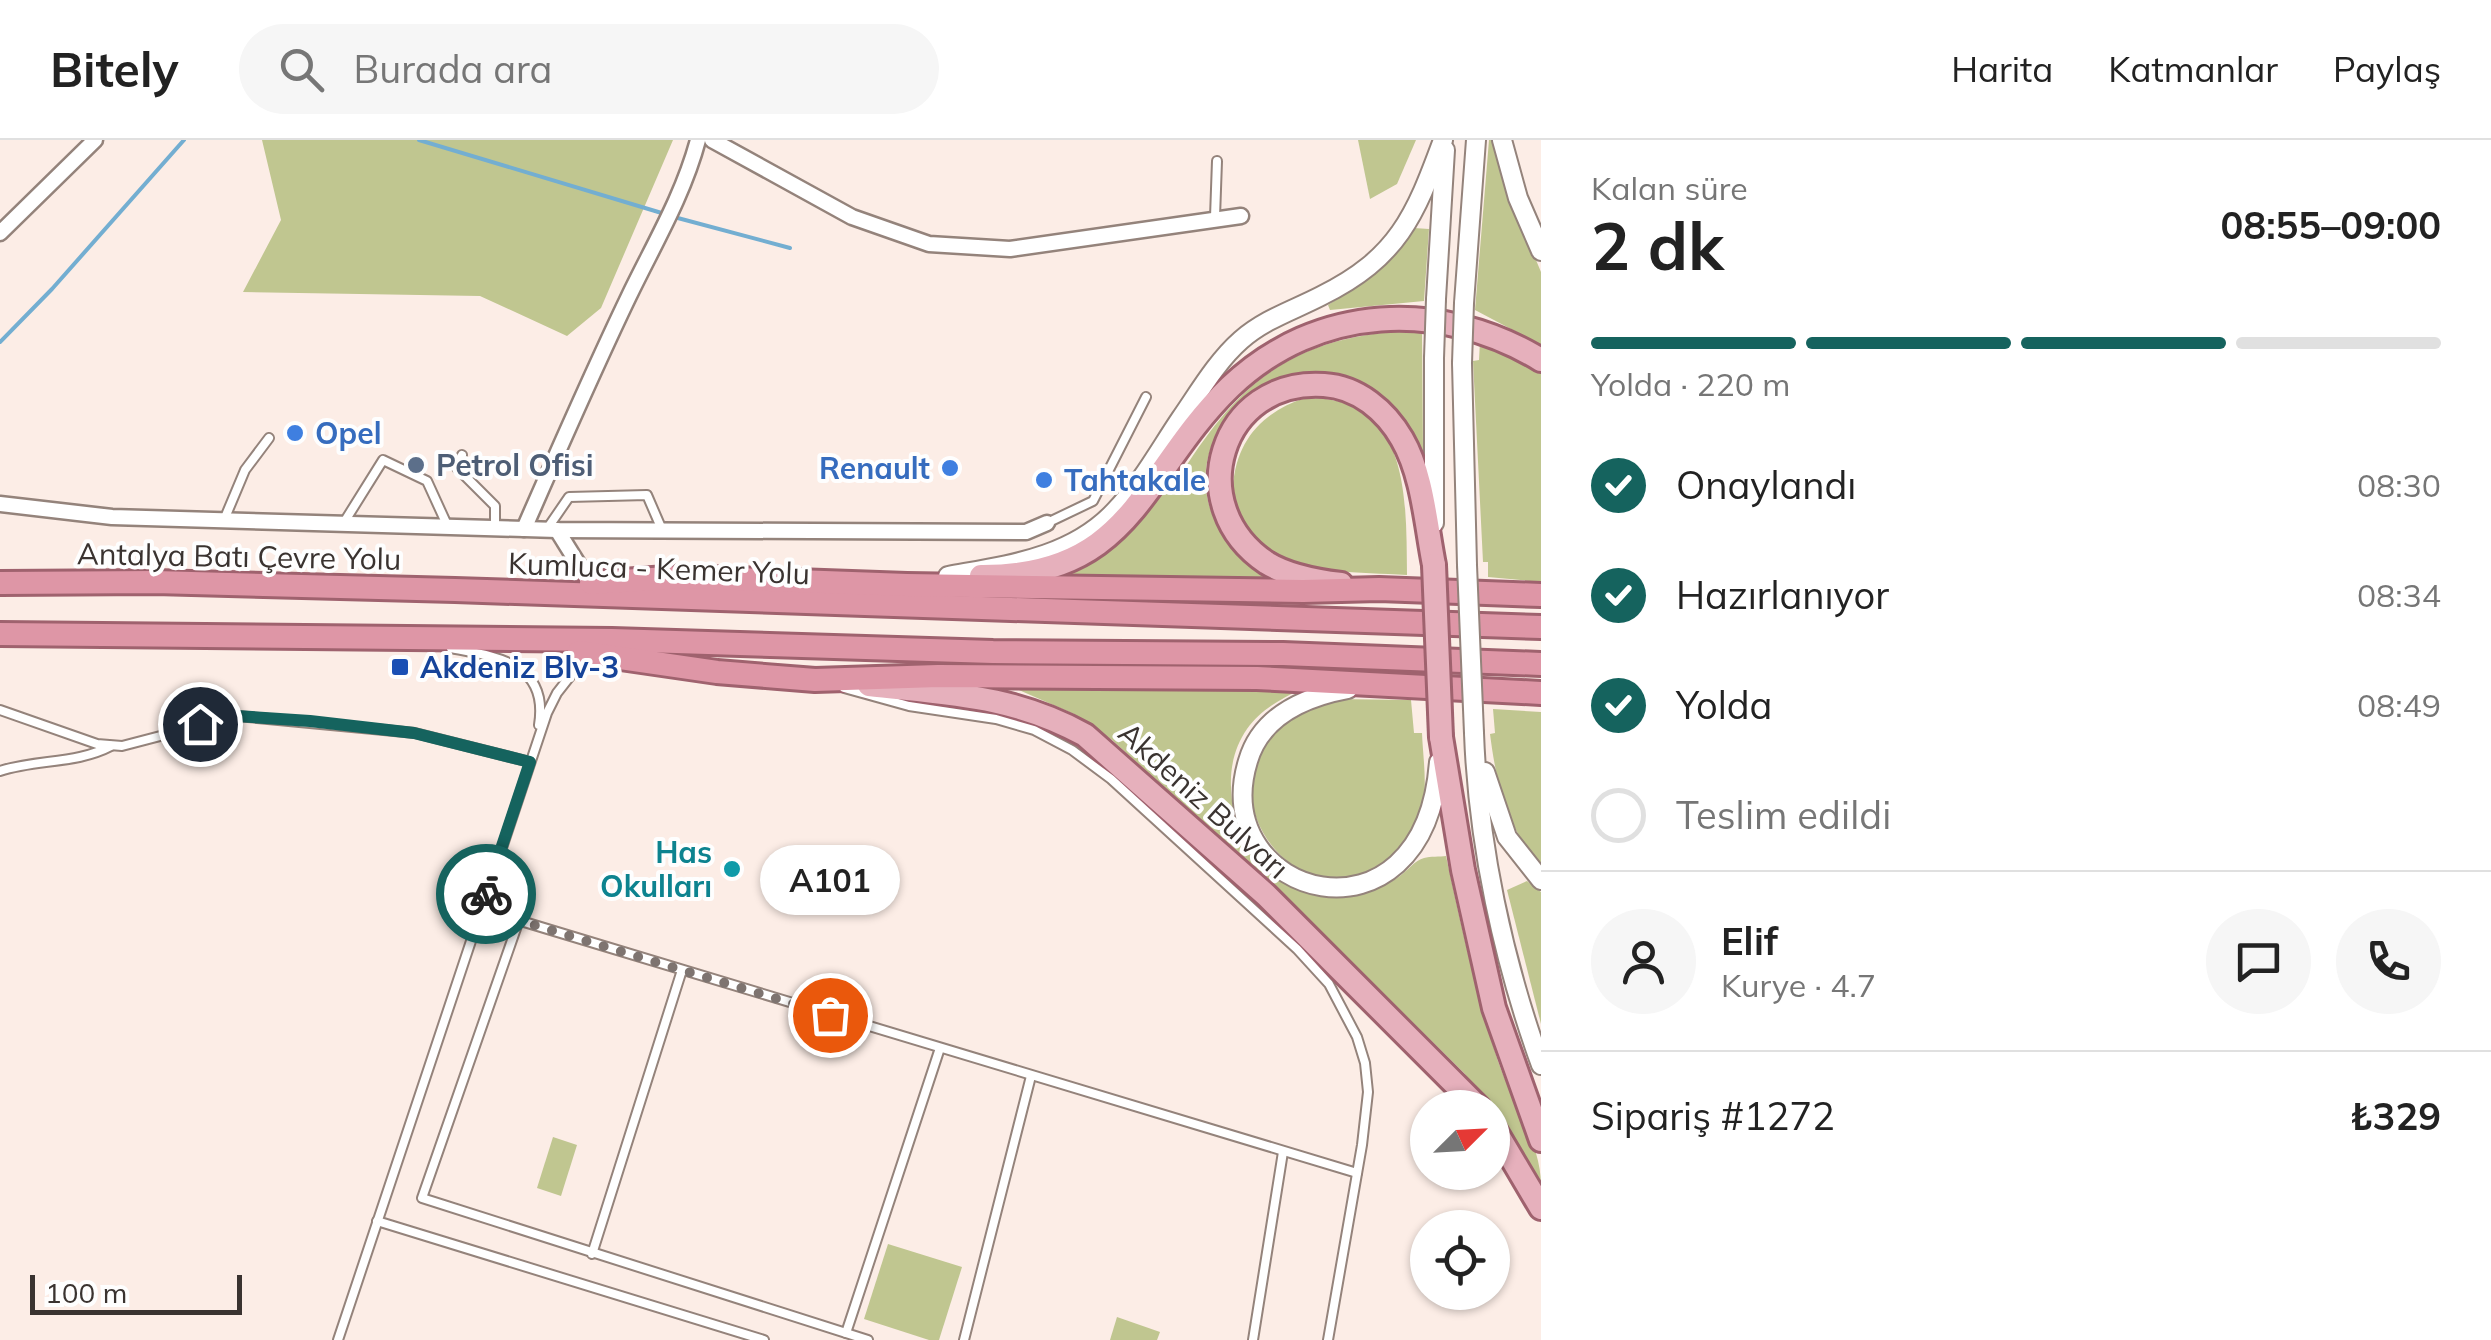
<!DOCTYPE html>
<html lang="tr">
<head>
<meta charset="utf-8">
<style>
	body { margin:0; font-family:Mulish,sans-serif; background:#f6f6f6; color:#222; height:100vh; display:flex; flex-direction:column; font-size:38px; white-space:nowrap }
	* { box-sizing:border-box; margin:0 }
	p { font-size:32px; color:#767676 }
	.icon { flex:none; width:55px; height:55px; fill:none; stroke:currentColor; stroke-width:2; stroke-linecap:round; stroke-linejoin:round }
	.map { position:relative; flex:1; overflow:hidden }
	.sheet { display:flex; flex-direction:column; background:#fff; width:950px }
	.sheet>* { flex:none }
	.needle { width:65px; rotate:66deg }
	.tools { position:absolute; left:1410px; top:950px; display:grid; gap:20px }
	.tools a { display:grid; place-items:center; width:100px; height:100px; border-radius:50%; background:#fff; box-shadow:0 2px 8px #0004; font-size:50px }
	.scale { position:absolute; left:30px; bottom:25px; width:212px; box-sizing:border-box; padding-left:10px; border:5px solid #3a3330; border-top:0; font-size:28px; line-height:35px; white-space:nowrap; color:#3a3330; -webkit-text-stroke:8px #fefefe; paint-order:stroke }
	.pin { position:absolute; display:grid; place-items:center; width:85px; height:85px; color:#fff; margin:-42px; border:5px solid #fff; border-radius:50%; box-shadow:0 2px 10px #0007 }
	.courier { position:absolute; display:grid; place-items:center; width:100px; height:100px; margin:-50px; border:8px solid #15635e; border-radius:50%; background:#fff; color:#222; box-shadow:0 2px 12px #0007 }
	.bubble { position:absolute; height:70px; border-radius:35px; background:#fff; box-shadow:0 2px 8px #0004; font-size:32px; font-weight:700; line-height:70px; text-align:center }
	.head em { font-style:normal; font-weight:700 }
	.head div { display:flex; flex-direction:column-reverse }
	.head { display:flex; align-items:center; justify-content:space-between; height:170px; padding:0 50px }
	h1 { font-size:65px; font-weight:700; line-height:75px }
	.bar { display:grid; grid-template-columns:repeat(4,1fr); gap:15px 10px; align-content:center; height:120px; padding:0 50px }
	.bar i { height:12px; border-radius:8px; background:#e0e0e0 }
	.bar .selected { background:#15635e }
	.bar p { grid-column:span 4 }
	.line { display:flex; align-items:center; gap:25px; padding:0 50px; border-top:2px solid #e0e0e0 }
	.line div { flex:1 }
	.round { display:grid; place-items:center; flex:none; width:105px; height:105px; border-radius:52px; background:#f6f6f6 }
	ol { padding:0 50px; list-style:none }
	li { display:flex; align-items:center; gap:30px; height:110px }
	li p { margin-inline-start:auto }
	li .icon { padding:10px; border-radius:50%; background:#15635e; color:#fff; stroke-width:4 }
	li:last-child { color:#767676 }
	li i { width:55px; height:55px; border:5px solid #e0e0e0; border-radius:50% }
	header { display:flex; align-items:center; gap:60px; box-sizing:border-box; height:140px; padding:0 50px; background:#fff; border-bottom:2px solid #e0e0e0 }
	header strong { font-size:48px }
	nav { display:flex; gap:55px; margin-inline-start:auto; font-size:35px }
	.search { width:700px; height:90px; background:#f6f6f6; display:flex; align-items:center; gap:25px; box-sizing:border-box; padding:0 35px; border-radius:55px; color:#767676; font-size:38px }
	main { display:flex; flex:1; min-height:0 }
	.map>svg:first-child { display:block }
	.green { fill:#c0c690 }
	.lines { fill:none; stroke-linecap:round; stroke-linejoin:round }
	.stream { stroke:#73aed1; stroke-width:4 }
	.service-casing { stroke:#94837b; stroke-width:12 }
	.minor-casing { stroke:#94837b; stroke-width:19 }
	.tertiary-casing { stroke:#94837b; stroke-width:22 }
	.primary-casing { stroke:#9f626e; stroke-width:28 }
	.trunk-casing { stroke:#9f626e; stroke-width:28 }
	.service { stroke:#fff; stroke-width:8 }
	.minor { stroke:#fff; stroke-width:14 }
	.tertiary { stroke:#fff; stroke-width:18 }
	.primary { stroke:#e6b0bc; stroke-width:22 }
	.trunk { stroke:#de96a6; stroke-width:22 }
	.tertiary-bridge-casing { stroke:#94837b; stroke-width:22; stroke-linecap:butt }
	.primary-bridge-casing { stroke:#9f626e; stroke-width:28; stroke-linecap:butt }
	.tertiary-bridge { stroke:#fff; stroke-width:18 }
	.primary-bridge { stroke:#e6b0bc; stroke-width:22 }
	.done { stroke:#7e7470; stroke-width:10; stroke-dasharray:0 18 }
	.route { stroke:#15635e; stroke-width:12 }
	.shop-dot { fill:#3f7fe0; stroke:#fefefe; stroke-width:4 }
	.service-dot { fill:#5c6f8a; stroke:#fefefe; stroke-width:4 }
	.transit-dot { fill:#1a4fb4; stroke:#fefefe; stroke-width:4 }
	.culture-dot { fill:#0f9aa8; stroke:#fefefe; stroke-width:4 }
	.labels { text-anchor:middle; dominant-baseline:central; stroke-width:8; stroke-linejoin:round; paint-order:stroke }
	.shop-label { font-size:30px; font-weight:bold; fill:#366cbe; stroke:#fefefe; text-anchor:start }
	.service-label { font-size:30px; font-weight:bold; fill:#4e5e75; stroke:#fefefe; text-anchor:start }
	.street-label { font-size:30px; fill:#3a3330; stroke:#fefefe }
	.transit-label { font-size:30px; font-weight:bold; fill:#164399; stroke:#fefefe; text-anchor:start }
	.culture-label { font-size:30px; font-weight:bold; fill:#0d838f; stroke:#fefefe; text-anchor:end }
</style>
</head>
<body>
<header>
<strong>Bitely</strong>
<div class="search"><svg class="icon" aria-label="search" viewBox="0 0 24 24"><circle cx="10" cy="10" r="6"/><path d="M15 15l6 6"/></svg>Burada ara</div>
<nav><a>Harita</a><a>Katmanlar</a><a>Paylaş</a></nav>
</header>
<main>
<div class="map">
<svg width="1541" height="1200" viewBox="0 0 1541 1200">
	<rect width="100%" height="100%" fill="#fcede6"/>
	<g class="green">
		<path d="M262 0H673L601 168 567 196 480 156 243 152 281 80Z"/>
		<path d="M1358 0H1416L1397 44 1370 59Z"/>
		<path d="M1489 0H1492L1505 46 1541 132V205L1475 170Z"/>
		<path d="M1414 88 1429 89 1424 161 1330 170 1328 165C1362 144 1392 122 1414 88Z"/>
		<path d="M1404 191 1422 192 1423 312C1339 138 1137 286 1229 403 1240 417 1256 427 1270 438H1061L1125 396 1178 328 1183 331C1241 240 1294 198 1404 191Z"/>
		<path d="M1480 201 1541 231V442L1488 437V422H1483L1473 221 1479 220Z"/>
		<path d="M1305 258C1411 255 1406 359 1407 435 1333 431 1248 437 1229 348L1233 347C1236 301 1262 272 1305 258Z"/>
		<path d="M1012 547 1301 549C1281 559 1260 570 1247 589 1235 606 1230 627 1231 647 1233 711 1273 748 1336 756 1358 759 1381 749 1400 736 1407 731 1415 720 1424 718 1430 716 1440 717 1446 716 1461 785 1476 854 1498 921 1511 960 1541 1003 1541 1045L1492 968 1464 933 1311 782 1112 600 1074 574Z"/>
		<path d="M1333 559 1411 560 1414 593H1422C1423 621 1430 658 1417 685 1410 702 1397 714 1382 724 1290 783 1201 647 1284 582 1298 571 1316 565 1333 559Z"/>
		<path d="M1493 569 1541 572V727C1506 685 1497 647 1490 594L1495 593Z"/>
		<path d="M1527 741 1541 752V884L1507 750Z"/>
		<path d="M553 997 577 1005 561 1056 537 1048Z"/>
		<path d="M888 1104 962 1127 939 1200H929L864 1179Z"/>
		<path d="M1117 1177 1160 1192 1157 1200H1110Z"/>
	</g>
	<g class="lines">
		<g class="stream">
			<path d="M419 0 665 74"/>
			<path d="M674 77 790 108"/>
			<path d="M0 202 52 149 184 0"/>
		</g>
		<g class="service-casing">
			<g id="service">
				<path d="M1215 77 1217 21"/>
				<path d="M462 315 457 328 495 366V387"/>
				<path d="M224 380 245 330 269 298"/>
				<path d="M1047 383 1093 361 1146 257"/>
				<path d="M343 384 383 320 427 341 448 387"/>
				<path d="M547 389 569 357 647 355 663 392"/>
				<path d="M451 508C497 517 549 523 539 585"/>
				<path d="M844 548 909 566 996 579 1034 590 1072 610 1111 639 1297 809 1329 844 1357 897 1365 923 1368 952 1362 1005 1328 1200"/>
				<path d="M0 570 97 604 122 606 237 576 415 593 530 622"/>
				<path d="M0 631C37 619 77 624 111 606"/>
				<path d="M481 769 1357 1033"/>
				<path d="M519 780 422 1058 868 1200"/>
				<path d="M377 1081 764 1200"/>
				<path d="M592 1114 682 830"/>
				<path d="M846 1193 940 908"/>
				<path d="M338 1200 547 573 557 553 586 516"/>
				<path d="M964 1200 1031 936"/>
				<path d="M1253 1200 1283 1012"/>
			</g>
		</g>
		<g class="minor-casing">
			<g id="minor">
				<path d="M712 0 852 77 929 104 1010 109 1241 76"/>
				<path d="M0 93 95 0"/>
				<path d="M0 364 112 377 557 390 1026 392 1047 383"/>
				<path d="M524 389C558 311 592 233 629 156 654 104 683 56 698 0"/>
				<path d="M557 390 590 443"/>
			</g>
		</g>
		<g class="tertiary-casing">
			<g id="tertiary">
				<path d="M1502 0 1518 58 1541 111"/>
				<path d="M1436 159 1445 10"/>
				<path d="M1464 163 1476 0"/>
				<path d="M1434 218V383"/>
				<path d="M1462 223 1467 425"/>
				<path d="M948 436C1008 425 1071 418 1115 371 1141 344 1160 309 1181 278 1199 252 1217 221 1241 200 1265 179 1294 170 1321 156 1398 118 1415 76 1443 0"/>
				<path d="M1348 549C1305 557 1261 576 1248 621 1206 757 1424 819 1439 622"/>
				<path d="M1474 593C1478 704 1503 820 1541 925"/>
				<path d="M1485 632 1507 697 1541 740"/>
			</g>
		</g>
		<g class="primary-casing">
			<g id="primary">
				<path d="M981 436C1134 437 1141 333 1230 247 1317 164 1441 159 1541 220"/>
				<path d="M1341 444C1316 441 1288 436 1267 423 1181 366 1220 238 1324 245 1358 247 1386 271 1402 299 1423 335 1426 385 1434 425"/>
				<path d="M869 545C948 554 1013 555 1085 595L1266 755 1479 968"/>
				<path d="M1441 597 1463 730 1494 868 1541 1000"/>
				<path d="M1492 985 1541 1068"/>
			</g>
		</g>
		<g class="trunk-casing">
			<g id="trunk">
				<path d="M0 443 155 442 455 450 1541 487"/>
				<path d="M591 443 683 437 907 445 1303 451 1379 449 1541 455"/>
				<path d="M0 494 612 500 993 512 1283 514 1541 524"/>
				<path d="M579 512 717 532 815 540 938 536 1257 538 1541 553"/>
			</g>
		</g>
		<use href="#service" class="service"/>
		<use href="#minor" class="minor"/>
		<use href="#tertiary" class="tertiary"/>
		<use href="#primary" class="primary"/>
		<use href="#trunk" class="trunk"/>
		<g class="tertiary-bridge-casing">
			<g id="tertiary-bridge">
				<path d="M1434 218 1436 159"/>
				<path d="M1462 223 1464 163"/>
				<path d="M1467 425 1474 593"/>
			</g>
		</g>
		<g class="primary-bridge-casing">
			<path id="primary-bridge" d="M1434 425 1441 597"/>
		</g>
		<use href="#tertiary-bridge" class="tertiary-bridge"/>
		<use href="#primary-bridge" class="primary-bridge"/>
	</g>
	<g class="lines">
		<path class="done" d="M486 754 481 769 830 875"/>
		<path class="route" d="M200 584 237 576 310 581 414 593 530 622 486 754"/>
	</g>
	<g class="shop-dot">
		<circle cx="295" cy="293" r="10"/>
		<circle cx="950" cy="328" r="10"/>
		<circle cx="1044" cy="340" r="10"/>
	</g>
	<circle class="service-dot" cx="416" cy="325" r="10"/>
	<rect class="transit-dot" x="390" y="517" width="20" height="20" rx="5"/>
	<circle class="culture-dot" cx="732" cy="729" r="10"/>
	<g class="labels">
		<g class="shop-label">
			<text x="315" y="293">Opel</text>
			<text x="930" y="328" text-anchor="end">Renault</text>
			<text x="1064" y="340">Tahtakale</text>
		</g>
		<g class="service-label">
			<text x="436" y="325">Petrol Ofisi</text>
		</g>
		<g class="street-label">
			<text transform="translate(239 416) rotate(1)">Antalya Batı Çevre Yolu</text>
			<text transform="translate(659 428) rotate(2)">Kumluca - Kemer Yolu</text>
			<text transform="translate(1204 660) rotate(42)">Akdeniz Bulvarı</text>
		</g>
		<g class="transit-label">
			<text x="420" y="527">Akdeniz Blv-3</text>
		</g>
		<g class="culture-label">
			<text x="712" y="712">Has<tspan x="712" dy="34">Okulları</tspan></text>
		</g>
	</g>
</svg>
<div class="tools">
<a><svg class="needle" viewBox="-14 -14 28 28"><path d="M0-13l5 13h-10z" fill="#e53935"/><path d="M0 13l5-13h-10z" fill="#767676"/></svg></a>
<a><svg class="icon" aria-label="locate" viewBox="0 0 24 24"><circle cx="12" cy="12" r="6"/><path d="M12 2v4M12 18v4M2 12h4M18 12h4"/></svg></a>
</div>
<div class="scale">100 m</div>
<div class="pin" style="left:830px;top:875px;background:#ea580c"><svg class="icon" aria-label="bag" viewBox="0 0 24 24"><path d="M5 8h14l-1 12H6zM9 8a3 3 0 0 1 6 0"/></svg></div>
<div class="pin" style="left:200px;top:584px;background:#1f2937"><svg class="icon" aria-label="home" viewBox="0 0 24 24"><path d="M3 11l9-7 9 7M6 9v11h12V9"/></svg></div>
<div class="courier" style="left:486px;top:754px"><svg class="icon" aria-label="bike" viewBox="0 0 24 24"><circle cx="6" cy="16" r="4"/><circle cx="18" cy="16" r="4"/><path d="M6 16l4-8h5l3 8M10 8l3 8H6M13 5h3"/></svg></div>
<div class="bubble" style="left:760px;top:705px;width:140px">A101</div>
</div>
<section class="sheet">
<div class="head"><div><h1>2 dk</h1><p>Kalan süre</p></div><em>08:55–09:00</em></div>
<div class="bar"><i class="selected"></i><i class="selected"></i><i class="selected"></i><i></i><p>Yolda · 220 m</p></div>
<ol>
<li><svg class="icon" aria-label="check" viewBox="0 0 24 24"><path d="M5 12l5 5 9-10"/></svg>Onaylandı<p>08:30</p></li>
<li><svg class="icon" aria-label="check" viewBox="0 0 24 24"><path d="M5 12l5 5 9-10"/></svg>Hazırlanıyor<p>08:34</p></li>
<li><svg class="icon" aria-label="check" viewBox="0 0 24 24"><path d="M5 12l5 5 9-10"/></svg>Yolda<p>08:49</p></li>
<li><i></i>Teslim edildi</li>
</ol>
<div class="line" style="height:180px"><a class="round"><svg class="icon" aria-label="person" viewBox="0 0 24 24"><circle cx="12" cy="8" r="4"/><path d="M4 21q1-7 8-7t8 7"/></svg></a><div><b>Elif</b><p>Kurye · 4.7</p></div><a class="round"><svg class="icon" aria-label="chat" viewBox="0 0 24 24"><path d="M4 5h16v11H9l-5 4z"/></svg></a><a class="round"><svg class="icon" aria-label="phone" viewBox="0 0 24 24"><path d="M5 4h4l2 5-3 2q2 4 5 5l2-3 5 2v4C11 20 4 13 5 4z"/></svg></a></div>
<div class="line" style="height:130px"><div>Sipariş #1272</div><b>₺329</b></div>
</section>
</main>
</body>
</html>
